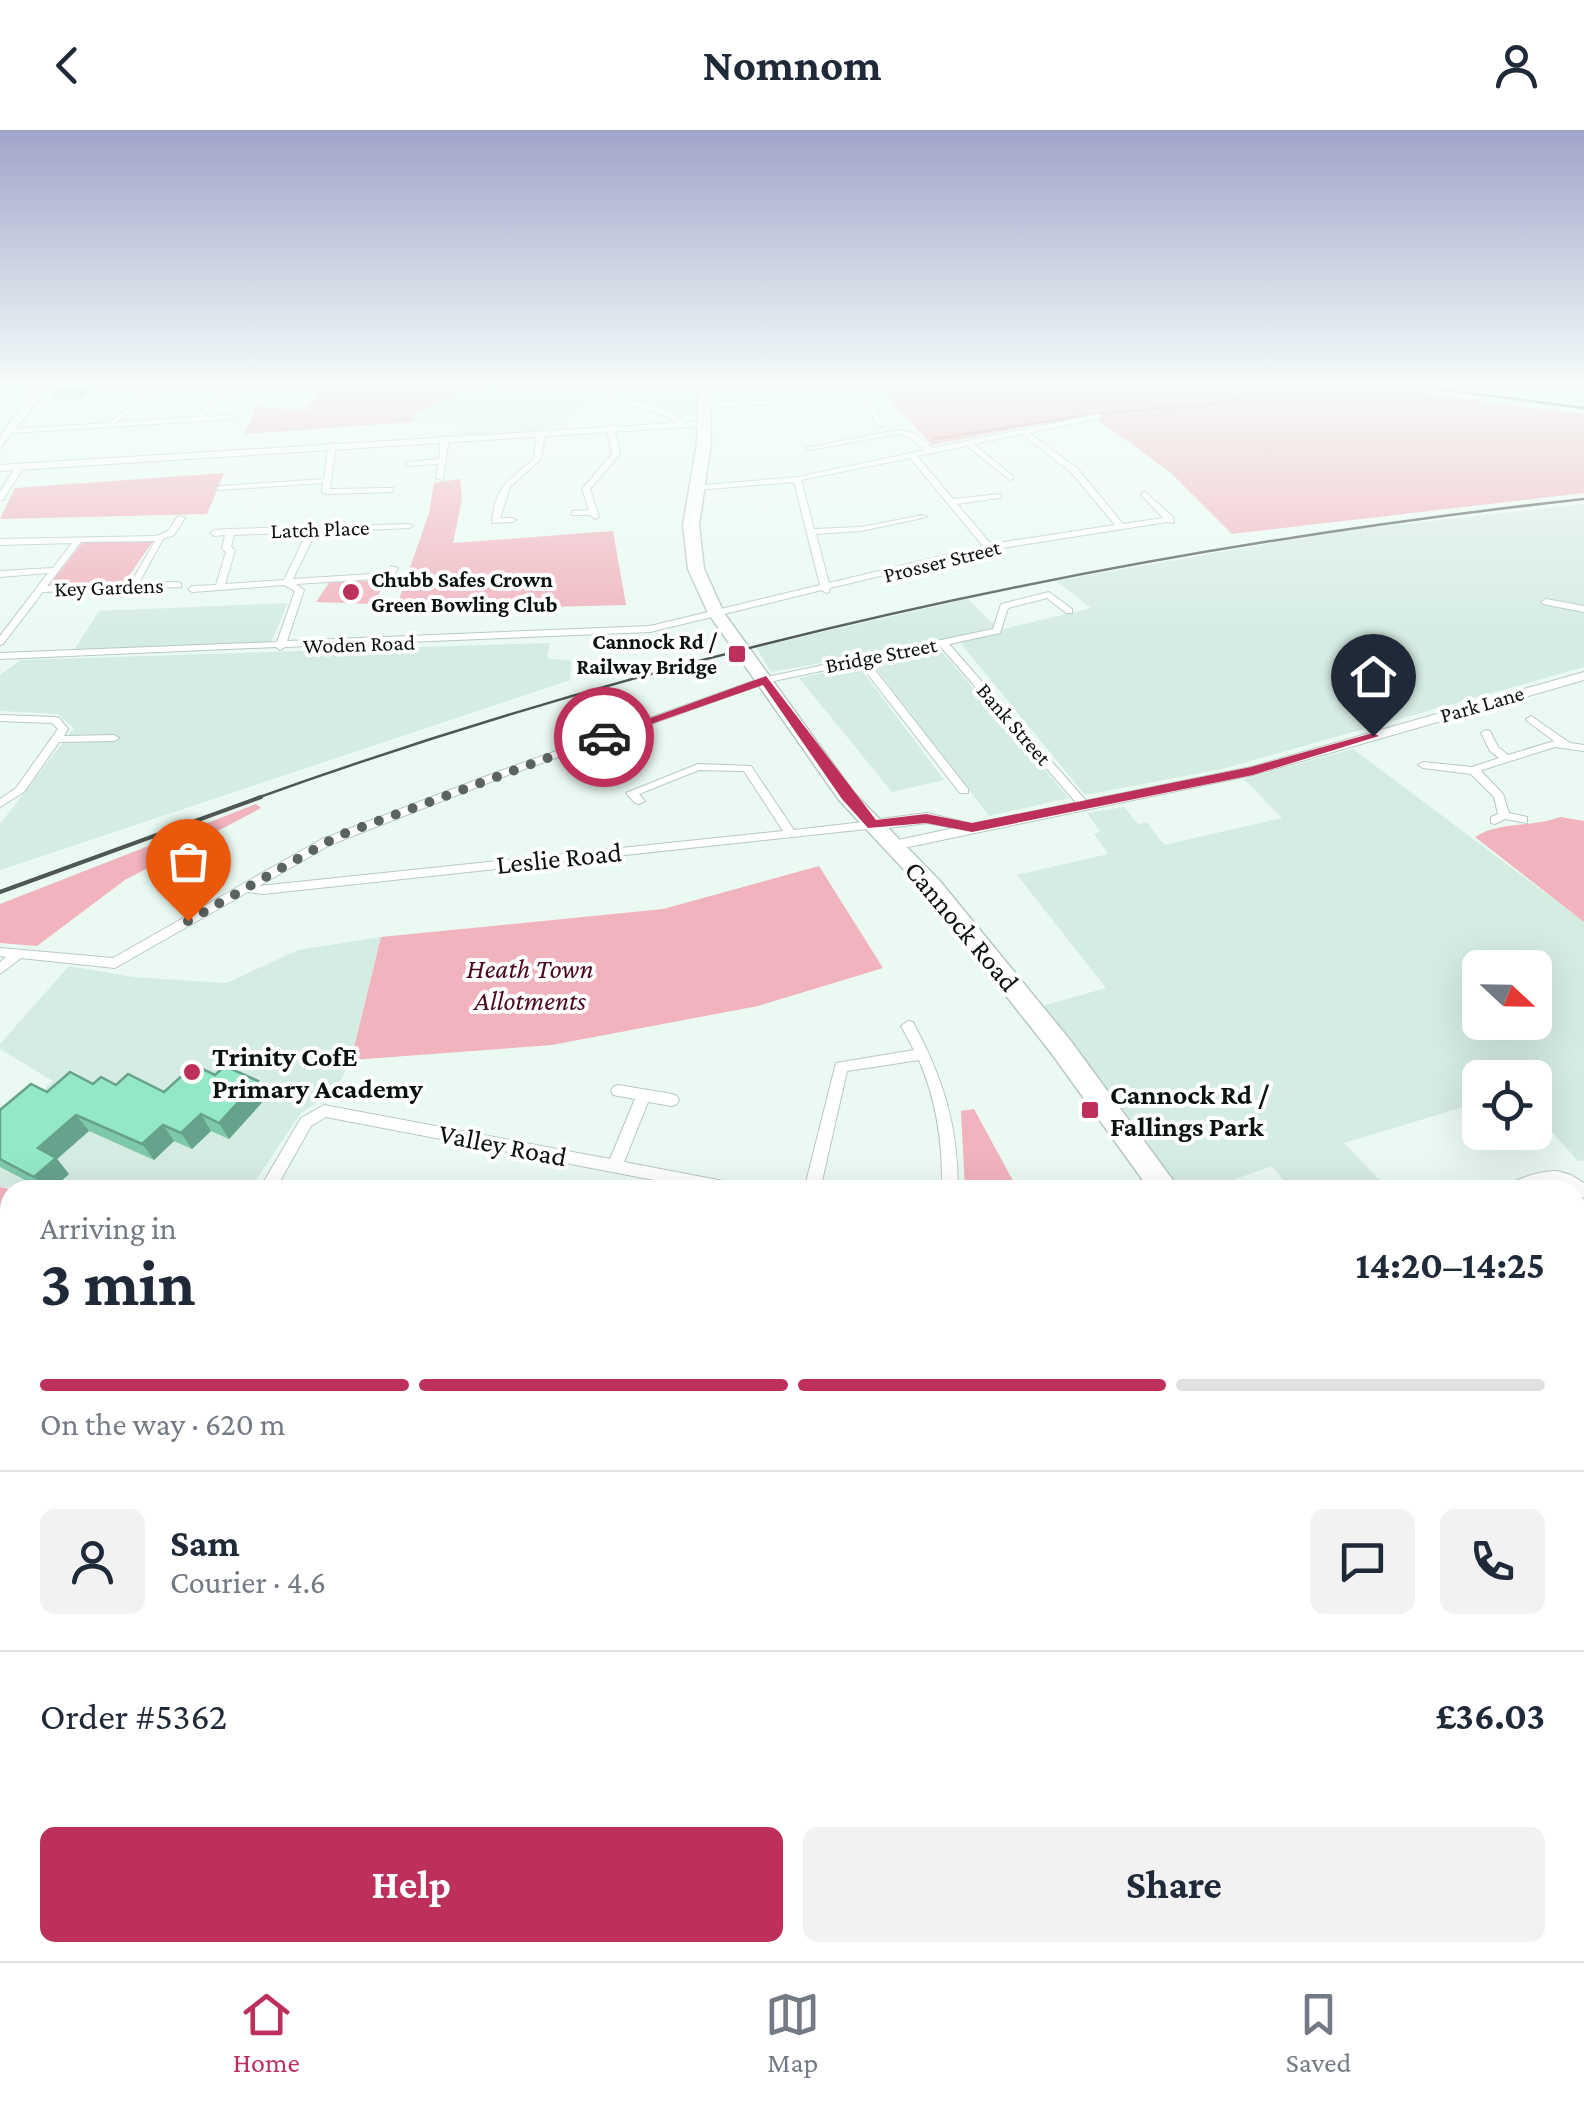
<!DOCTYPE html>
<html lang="en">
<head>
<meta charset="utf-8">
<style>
	body { margin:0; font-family:"Crimson Pro",serif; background:#f2f2f3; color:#1f2937; height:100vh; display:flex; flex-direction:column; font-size:38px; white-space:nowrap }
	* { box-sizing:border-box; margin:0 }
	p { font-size:32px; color:#747a83 }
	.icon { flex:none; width:55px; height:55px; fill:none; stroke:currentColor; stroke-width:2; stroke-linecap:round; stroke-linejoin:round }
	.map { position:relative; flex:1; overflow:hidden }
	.details { position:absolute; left:0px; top:1050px; width:1585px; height:782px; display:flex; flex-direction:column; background:#fff; border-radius:30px 30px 0 0; box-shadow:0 10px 40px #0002 }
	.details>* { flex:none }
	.needle { width:65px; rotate:112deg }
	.controls { position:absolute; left:1462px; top:820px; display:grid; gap:20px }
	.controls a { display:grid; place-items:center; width:90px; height:90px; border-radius:15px; background:#fff; box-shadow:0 10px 40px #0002; font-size:50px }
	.pin { position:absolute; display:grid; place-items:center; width:85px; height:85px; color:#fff; margin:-102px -42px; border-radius:50% 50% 50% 0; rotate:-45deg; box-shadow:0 0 10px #0007 }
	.pin .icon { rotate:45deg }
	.courier { position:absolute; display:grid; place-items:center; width:100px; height:100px; margin:-50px; border:8px solid #be305c; border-radius:50%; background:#fff; color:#222; box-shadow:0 2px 12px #0007 }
	.summary em { font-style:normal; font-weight:700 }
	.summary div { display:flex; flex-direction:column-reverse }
	.summary { display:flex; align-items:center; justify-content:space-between; height:170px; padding:0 40px }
	h1 { font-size:65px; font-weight:700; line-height:75px }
	.bar { display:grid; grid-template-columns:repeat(4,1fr); gap:15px 10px; align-content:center; height:120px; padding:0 40px }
	.bar i { height:12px; border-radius:8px; background:#e0e1e3 }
	.bar .on { background:#be305c }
	.bar p { grid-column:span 4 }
	.line { display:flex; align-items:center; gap:25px; padding:0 40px; border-top:2px solid #e0e1e3 }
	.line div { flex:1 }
	.round { display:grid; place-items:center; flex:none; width:105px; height:105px; border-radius:15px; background:#f2f2f3 }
	.cta { display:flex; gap:20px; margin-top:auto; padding:20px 40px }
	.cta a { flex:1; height:115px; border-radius:15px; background:#be305c; color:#fff; font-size:40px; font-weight:700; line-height:115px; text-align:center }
	.cta a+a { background:#f2f2f3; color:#1f2937 }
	header { display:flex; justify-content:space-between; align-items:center; height:130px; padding:0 40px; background:#fff; font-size:45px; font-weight:700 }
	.tab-bar { display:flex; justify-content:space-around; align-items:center; height:140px; border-top:2px solid #e0e1e3; background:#fff; font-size:28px; color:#747a83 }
	.tab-bar a { display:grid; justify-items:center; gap:5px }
	.tab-bar .on { color:#be305c }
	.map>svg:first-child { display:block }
	.built { fill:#d5ece2; fill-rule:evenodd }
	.green { fill:#f1b3be }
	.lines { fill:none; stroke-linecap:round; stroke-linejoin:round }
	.stream { stroke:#d78b9a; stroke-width:2.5 }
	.minor-casing { stroke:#b9c8c2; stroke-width:2 }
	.tertiary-casing { stroke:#b9c8c2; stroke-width:2 }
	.primary-casing { stroke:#b9c8c2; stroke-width:3 }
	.trunk-casing { stroke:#b9c8c2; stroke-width:3 }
	.minor { fill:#fff; fill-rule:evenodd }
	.tertiary { fill:#fff; fill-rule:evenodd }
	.primary { fill:#fff; fill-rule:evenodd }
	.trunk { fill:#fff; fill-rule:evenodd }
	.rail-far1 { stroke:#4e5753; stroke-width:2.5 }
	.rail { stroke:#4e5753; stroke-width:4 }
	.wall { fill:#7ec8ac }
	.shaded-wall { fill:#67a28c }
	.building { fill:#93e8c8; stroke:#67a28c; stroke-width:2.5 }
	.route { fill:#be305c }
	.done { stroke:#5a635f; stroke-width:10; stroke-dasharray:0 18 }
	.poi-dot { fill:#be305c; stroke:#fff; stroke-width:4 }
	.labels { text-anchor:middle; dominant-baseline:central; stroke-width:8; stroke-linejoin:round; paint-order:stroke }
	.far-street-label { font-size:22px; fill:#0c1210; stroke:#fff }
	.far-poi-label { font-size:22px; font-weight:bold; fill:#0c1210; stroke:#fff; text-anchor:start }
	.street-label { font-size:28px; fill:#0c1210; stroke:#fff }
	.park-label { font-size:28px; font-style:italic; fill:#4e0920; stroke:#fff }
	.poi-label { font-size:28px; font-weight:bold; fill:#0c1210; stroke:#fff; text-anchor:start }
</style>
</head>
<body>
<header><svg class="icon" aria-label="back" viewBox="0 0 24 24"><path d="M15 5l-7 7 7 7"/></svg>Nomnom<svg class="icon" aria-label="person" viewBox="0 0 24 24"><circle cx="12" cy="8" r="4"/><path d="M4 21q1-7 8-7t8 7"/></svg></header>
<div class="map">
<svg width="1584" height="1831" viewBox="0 0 1584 1831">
	<rect width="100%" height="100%" fill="#eafaf3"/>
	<g class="built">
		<path d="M481 255 533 270 586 267 588 281 568 283V298L511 302 454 305 455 289 412 292 414 284Z"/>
		<path d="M596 255H698L695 283 682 284 591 257Z"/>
		<path d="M1454 255H1584V273L1457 255Z"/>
		<path d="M1584 374V537L1222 639 1085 665 957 509 771 542 756 517 968 469 999 500 1091 478 1056 451 1341 401Z"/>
		<path d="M288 473 271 512 74 520 99 481Z"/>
		<path d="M550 513 547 528 571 531 570 550 0 740V694L74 598 57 584 0 581V545L21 530Z"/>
		<path d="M941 521 1069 668 989 686 871 532Z"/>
		<path d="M856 536 863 542 944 650 892 662 799 548Z"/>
		<path d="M1353 619 1584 792V1031H1578L1535 983V948H1480V972L1344 1013 1389 1060H1291L1272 1036 1205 1060H1178L1042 876 1106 858 1017 745 1108 724 1094 704 1100 701 1087 683 1124 677 1138 694 1147 692 1164 715 1282 688 1244 649ZM1480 838H1535V892H1480Z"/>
		<path d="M381 807 351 930 336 959 301 983 249 1060 0 1057V998L53 951 0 919V914L69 836 133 847 226 853 298 820Z"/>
	</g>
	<g class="green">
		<path d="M322 255H481L414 284 412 292 245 304 256 276 306 281Z"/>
		<path d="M883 255H1383L1387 259 1584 284V363L1232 404 1171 343 1090 284 932 315 890 270Z"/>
		<path d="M224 343 207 384 0 389 15 358Z"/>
		<path d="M460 349 462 369 453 413 613 401 626 475 395 481 429 383 434 353Z"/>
		<path d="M153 411 124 453 49 455 83 412Z"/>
		<path d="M331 450 386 452 373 474 316 472Z"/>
		<path d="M256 674 261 678 125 750 37 816 0 813V774Z"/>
		<path d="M1560 687 1584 691V792L1475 707C1500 691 1531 698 1560 687Z"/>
		<path d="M819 736 883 838 758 876 552 915 351 930 381 807 663 779Z"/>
		<path d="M974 979 1018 1060H965L961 981Z"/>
		<path d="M0 1057 15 1060H10V1189L0 1188Z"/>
	</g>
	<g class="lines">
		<g class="stream">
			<path d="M1108 283 1212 274 1292 256"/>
			<path d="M934 309 1102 283"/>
		</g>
		<g class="minor-casing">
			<g id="minor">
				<path d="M154 255H161L117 292 197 287 227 255H233L205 287 234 285 238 287 234 289 11 303 7 301 11 299 109 293Z"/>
				<path d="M291 255H297L282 278H278Z"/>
				<path d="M571 255H580L673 282 686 293 679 295 667 286Z"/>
				<path d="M35 267 37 270 0 273V269Z"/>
				<path d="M867 267 870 269 883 296H877L865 271 704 277 700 275 704 273Z"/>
				<path d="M1098 284H1101V288L1029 303 1077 338 1123 394 1163 388 1142 366 1141 364 1145 362 1173 387 1174 393 1167 392 989 420 830 458 829 462 826 463 822 460 650 502 285 517 280 520 276 517 0 529V523L277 512 295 461 284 455 192 462 188 459 192 456 216 455 226 422 222 419 225 405 214 406 210 403 214 400 230 399 409 394 413 396 409 398 316 402 293 449 387 443 391 436 398 438 393 447 390 448 296 454 304 460 287 511 650 496 820 455 794 352 697 360 693 358 694 356 797 347 925 320 909 307 897 304 810 320 806 318 897 300 914 303 933 318ZM1022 304 1071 342 1115 395 991 414 957 374 998 368H1001V364L953 369 917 326 967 316 1010 350 1014 348 1013 346 974 314ZM910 328 983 416 829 453 816 404 861 401 927 387 923 385 861 397 814 399 801 350ZM307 402 284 450 225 454 235 420 231 417 234 405Z"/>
				<path d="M610 295 614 297 620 324 590 359 599 387 595 389 590 385H572V381L589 380 582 359 612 324 606 297Z"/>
				<path d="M541 301 545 303 541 329 510 357 500 388H512L516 390 512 392 492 393C495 356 508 351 534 329L537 303Z"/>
				<path d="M445 306 449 308 443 350 436 348 438 334 407 336V332H410L439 329 441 308Z"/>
				<path d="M332 313 336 315 330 359 390 358H393V362L326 364 322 362 323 353 220 360 216 358 220 356 324 349 328 315Z"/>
				<path d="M17 335 24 337 3 370H0V362Z"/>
				<path d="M178 386 185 388 174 405 163 409 139 453 178 452 181 453V457L43 462 3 514 0 515V506L48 443 0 447V441L53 438 72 413 0 415V409L157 406 168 401ZM155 411 130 454 47 456 81 412Z"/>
				<path d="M1049 462 1072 479V483H1066L1047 468 1008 478 1000 503 949 514 1088 673V677H1080L940 516 868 531 968 659V663H960L859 533 769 552 508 645 330 715 259 756 783 701 744 641 699 640 639 664 645 671 639 674 635 673 626 663 698 634 751 636 794 700 872 691 878 695 876 698 263 764 248 762 115 838 21 828 0 844V832L6 827 0 826V818L113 828 322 709 500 641 762 548 993 499 1001 474Z"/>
				<path d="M1546 469 1584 476V482L1543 474 1541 472Z"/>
				<path d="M0 585 55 587 59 588 68 599 64 606 114 605 119 608 114 611 59 612 24 662 0 677V669L16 658 58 599 52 593 0 591Z"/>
				<path d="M1531 586 1570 613 1584 615V621L1555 617 1482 640V642L1503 664 1509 683 1527 687V693L1505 689 1495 694 1491 693V687L1498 684 1494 667 1471 644 1423 638 1418 635 1423 632 1472 637 1499 628 1490 621 1481 603 1486 600 1490 601 1498 617 1508 625 1554 611 1527 591 1526 589Z"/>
				<path d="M908 891 913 892C943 948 958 995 958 1060H942C943 1014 937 972 919 930L847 941 820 1060H804L836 933 914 920 901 896Z"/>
				<path d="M618 955 672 964 677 966 679 970 677 974 672 976 648 972 624 1032 739 1054 744 1055 747 1060H706L326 987 311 996 275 1060H259L301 988 324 975 610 1029 635 969 613 965 611 961 613 957Z"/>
				<path d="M1557 1041 1571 1045 1584 1053V1068L1575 1064V1060L1557 1054 1549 1053 1526 1060H1502L1505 1055C1522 1048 1538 1041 1557 1041Z"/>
				<path d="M1575 1163 1584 1167V1182L1575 1178Z"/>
				<path d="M10 1457C10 1471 14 1486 0 1492 0 1478 0 1463 10 1457Z"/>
				<rect x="909" y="1822" width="24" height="9"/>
			</g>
		</g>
		<g class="tertiary-casing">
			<g id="tertiary">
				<path d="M707 291V295L704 296 0 341V335Z"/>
				<path d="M1584 542V550L1253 645 894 720 887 715 889 712 954 698 927 693 872 700 865 695 872 690 927 683 972 694 1251 637Z"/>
				<path d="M0 1644 10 1648V1676L0 1672Z"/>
				<path d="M0 1764 10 1769V1809L0 1804Z"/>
				<path d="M15 1822H47L51 1831H19Z"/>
				<path d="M548 1822H606L610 1831H552Z"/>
				<path d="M1487 1822H1517L1520 1831H1490Z"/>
			</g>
		</g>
		<g class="primary-casing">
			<path id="primary" d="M39 255H50L0 318V306Z"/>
		</g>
		<g class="trunk-casing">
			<g id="trunk">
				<path d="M698 255H710L711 313 699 395 704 439 724 483 853 662 939 750 1070 910 1180 1060H1150L1052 924 923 760 839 670 708 483 688 439 683 395 697 313Z"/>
				<path d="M1575 1359 1584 1363V1398L1575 1394Z"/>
			</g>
		</g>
		<use href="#minor" class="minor"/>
		<use href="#tertiary" class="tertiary"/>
		<use href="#primary" class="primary"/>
		<use href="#trunk" class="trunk"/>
		<g class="rail-far1">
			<path d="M1404 255 1584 278"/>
			<path d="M254 669C685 514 1129 419 1584 369"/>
		</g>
		<path class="rail" d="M0 762 261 667"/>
	</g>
	<g class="wall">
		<path d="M0 254H25L17 264 0 265Z"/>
		<path d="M54 254H99L81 269H54L50 259Z"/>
		<path d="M215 945 258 951 267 967 229 1009 211 1001 192 1019 174 1011 154 1030 89 1001 57 1029 69 1044 51 1060H44L0 1037V980L47 962 93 954 116 955 164 962Z"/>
	</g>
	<g class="shaded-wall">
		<path d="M13 254H25L17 264Z"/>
		<path d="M82 254H99L81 269 77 259Z"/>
		<path d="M258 951 267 967 229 1009 219 993Z"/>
		<path d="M201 984 211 1001 192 1019 181 1003Z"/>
		<path d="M76 985 89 1001 57 1029 69 1044 51 1060H46L34 1047 38 1018Z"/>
		<path d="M163 995 174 1011 154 1030 142 1014Z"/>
	</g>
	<g class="building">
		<path d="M54 254H82L77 259H50Z"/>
		<path d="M194 935 215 945 225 936 258 951 219 993 201 984 181 1003 163 995 142 1014 76 985 38 1018 56 1028 34 1047 0 1029V980L31 954 47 962 70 942 93 954 101 947 116 955 128 944 164 962Z"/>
	</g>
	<linearGradient id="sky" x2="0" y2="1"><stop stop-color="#a1a4c9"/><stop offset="0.5" stop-color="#f6fdfa"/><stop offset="1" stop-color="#f6fdfa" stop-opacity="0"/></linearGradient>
	<rect width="1584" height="511" fill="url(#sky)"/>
	<path class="route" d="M766 546 876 690 926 684 972 693 1251 637 1373 603 1379 606 1253 645 972 702 926 693 868 698 842 669 763 555 608 609 598 607Z"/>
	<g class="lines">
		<path class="done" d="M188 791 338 706 604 607"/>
	</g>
	<g class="poi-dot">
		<circle cx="351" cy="462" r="10"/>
		<rect x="727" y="514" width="20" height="20" rx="5"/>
		<circle cx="192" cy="942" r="10"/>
		<rect x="1080" y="970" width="20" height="20" rx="5"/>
	</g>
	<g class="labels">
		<g class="far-street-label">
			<text transform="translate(320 399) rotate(-2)">Latch Place</text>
			<text transform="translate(942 431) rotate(-14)">Prosser Street</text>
			<text transform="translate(109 457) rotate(-2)">Key Gardens</text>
			<text transform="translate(359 514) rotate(-2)">Woden Road</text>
			<text transform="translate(881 525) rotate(-11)">Bridge Street</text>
			<text transform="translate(1482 574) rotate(-16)">Park Lane</text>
			<text transform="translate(1014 594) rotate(49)">Bank Street</text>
		</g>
		<g class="far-poi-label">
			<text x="371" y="449">Chubb Safes Crown<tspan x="371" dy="25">Green Bowling Club</tspan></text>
			<text x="717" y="511" text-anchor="end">Cannock Rd /<tspan x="717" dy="25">Railway Bridge</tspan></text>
		</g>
		<g class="street-label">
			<text transform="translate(559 728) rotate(-6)">Leslie Road</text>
			<text transform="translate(962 796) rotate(50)">Cannock Road</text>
			<text transform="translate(503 1015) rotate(11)">Valley Road</text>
		</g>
		<g class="park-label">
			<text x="530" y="838">Heath Town<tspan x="530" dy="32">Allotments</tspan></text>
		</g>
		<g class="poi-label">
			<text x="212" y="926">Trinity CofE<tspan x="212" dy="32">Primary Academy</tspan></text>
			<text x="1110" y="964">Cannock Rd /<tspan x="1110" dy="32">Fallings Park</tspan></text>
		</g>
	</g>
</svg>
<div class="controls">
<a><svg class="needle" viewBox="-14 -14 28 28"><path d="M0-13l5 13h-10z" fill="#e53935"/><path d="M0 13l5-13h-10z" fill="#747a83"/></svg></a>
<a><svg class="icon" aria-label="locate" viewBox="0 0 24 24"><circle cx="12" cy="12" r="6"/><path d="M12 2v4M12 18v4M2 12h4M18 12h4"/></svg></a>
</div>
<div class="pin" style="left:188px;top:791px;background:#ea580c"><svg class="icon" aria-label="bag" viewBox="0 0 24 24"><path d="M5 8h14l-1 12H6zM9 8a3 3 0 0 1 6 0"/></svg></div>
<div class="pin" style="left:1373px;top:606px;background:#1f2937"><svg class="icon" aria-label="home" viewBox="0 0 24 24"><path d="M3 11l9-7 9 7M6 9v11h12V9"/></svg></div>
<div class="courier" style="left:604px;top:607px"><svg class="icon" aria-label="car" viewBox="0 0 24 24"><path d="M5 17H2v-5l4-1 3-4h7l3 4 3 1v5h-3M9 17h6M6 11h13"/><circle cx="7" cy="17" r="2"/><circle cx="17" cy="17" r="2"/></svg></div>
<section class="details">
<div class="summary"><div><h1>3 min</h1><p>Arriving in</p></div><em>14:20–14:25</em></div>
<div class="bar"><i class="on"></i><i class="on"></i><i class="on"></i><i></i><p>On the way · 620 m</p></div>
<div class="line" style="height:180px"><a class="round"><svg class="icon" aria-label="person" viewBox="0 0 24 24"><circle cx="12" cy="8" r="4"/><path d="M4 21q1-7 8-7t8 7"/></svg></a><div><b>Sam</b><p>Courier · 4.6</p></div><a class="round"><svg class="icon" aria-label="chat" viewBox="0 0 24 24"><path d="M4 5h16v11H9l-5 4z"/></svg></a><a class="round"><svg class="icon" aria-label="phone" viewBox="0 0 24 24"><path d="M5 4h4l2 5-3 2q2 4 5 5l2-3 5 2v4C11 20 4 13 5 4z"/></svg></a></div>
<div class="line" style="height:130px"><div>Order #5362</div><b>£36.03</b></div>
<div class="cta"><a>Help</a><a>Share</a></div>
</section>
</div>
<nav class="tab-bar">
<a class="on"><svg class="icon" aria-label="home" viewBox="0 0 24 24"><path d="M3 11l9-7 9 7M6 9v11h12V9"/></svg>Home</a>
<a><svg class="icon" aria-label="map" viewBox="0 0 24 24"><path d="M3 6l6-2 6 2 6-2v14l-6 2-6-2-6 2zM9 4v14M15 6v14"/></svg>Map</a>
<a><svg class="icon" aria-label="saved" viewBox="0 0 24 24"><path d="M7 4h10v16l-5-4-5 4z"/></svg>Saved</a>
</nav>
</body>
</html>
